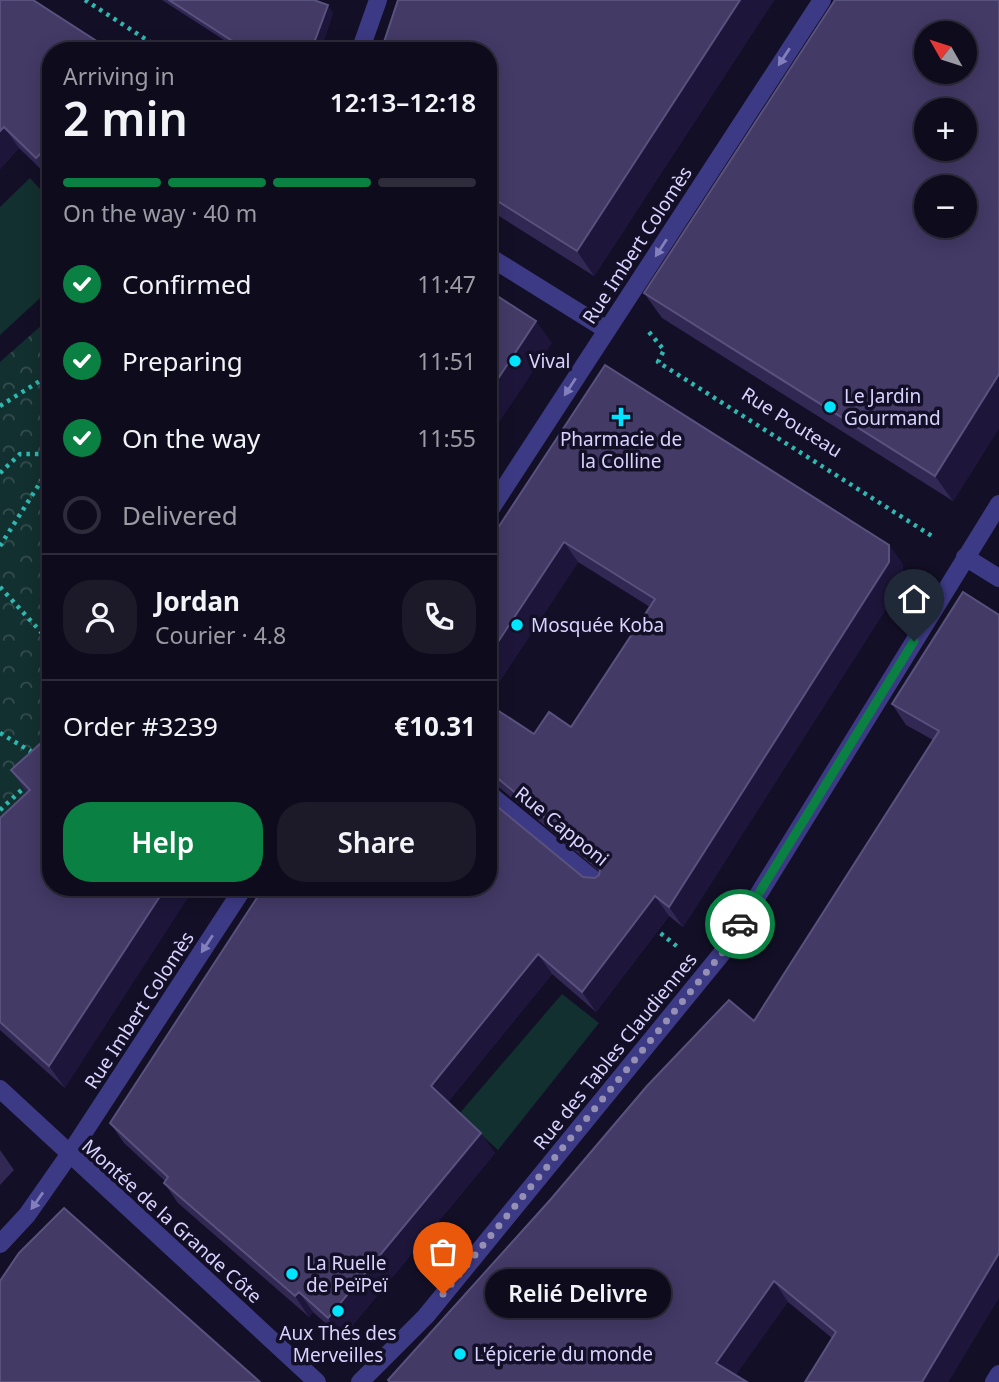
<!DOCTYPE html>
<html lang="en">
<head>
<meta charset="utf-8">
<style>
	body { margin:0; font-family:"Noto Sans",sans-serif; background:#1c1929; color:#f1f3f6; height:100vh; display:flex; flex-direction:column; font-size:26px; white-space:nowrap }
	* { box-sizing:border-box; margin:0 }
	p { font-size:23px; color:#9b9ba3 }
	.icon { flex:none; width:38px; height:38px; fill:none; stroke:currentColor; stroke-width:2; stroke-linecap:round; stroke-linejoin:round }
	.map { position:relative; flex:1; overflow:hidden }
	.side { position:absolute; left:42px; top:42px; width:455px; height:854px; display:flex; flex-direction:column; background:#0e0b1c; border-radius:28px; box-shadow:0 4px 18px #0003,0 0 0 2px #2e2b3b }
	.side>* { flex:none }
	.needle { width:46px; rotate:309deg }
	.tools { position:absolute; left:914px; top:21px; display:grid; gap:14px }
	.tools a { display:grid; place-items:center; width:63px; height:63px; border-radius:50%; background:#0e0b1c; box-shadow:0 4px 18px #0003,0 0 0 2px #2e2b3b; font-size:35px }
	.pin { position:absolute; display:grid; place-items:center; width:60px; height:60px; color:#fff; margin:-72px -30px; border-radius:50% 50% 50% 0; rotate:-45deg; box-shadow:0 0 7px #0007 }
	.pin .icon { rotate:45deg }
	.courier { position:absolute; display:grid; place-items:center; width:70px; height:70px; margin:-35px; border:5px solid #0b8043; border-radius:50%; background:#fff; color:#222; box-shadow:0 2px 9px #0007 }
	.bubble { position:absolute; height:49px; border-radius:24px; background:#0e0b1c; box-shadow:0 4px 18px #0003,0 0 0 2px #2e2b3b; font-size:23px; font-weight:600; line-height:49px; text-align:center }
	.head em { font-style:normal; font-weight:600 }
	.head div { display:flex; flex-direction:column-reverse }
	.head { display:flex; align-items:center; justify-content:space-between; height:119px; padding:0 21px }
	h1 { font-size:46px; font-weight:600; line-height:52px }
	.bar { display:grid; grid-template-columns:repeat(4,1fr); gap:10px 7px; align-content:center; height:84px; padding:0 21px }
	.bar i { height:9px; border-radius:5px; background:#2e2b3b }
	.bar .selected { background:#0b8043 }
	.bar p { grid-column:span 4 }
	.line { display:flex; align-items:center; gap:18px; padding:0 21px; border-top:2px solid #2e2b3b }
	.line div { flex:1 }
	.round { display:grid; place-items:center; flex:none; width:74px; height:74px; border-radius:28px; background:#1c1929 }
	ol { padding:0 21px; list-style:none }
	li { display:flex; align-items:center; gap:21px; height:77px }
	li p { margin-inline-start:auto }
	li .icon { padding:7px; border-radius:50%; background:#0b8043; color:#fff; stroke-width:4 }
	li:last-child { color:#9b9ba3 }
	li i { width:38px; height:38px; border:4px solid #2e2b3b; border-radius:50% }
	.cta { display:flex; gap:14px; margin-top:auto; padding:14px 21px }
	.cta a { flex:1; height:80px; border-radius:28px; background:#0b8043; color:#fff; font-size:28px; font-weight:600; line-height:80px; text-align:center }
	.cta a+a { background:#1c1929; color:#f1f3f6 }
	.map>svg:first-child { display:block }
	.grass { fill:#12302f }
	.park { fill:url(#park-crowns) }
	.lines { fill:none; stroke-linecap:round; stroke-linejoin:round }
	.path { stroke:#2fb8b0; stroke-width:4.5; stroke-dasharray:3.5 5; stroke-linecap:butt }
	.minor { stroke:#3d3a85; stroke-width:18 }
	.wall { fill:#312854 }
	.shaded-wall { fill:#1d163a }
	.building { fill:#433a66; stroke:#5a527e; stroke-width:2; fill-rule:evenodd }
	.oneway { fill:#837fbc }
	.done { stroke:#948fb3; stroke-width:7; stroke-dasharray:0 12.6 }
	.route { stroke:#0b8043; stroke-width:9 }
	.poi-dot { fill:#00e5ff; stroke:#130f26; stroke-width:2.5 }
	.labels { text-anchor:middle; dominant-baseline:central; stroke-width:7; stroke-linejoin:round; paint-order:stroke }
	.street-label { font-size:19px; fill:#d9d4ff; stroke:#130f26 }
	.poi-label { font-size:19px; fill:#d9d4ff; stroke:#130f26; text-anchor:start }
</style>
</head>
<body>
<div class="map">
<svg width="999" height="1382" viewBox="0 0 999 1382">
	<defs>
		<pattern id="park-crowns" width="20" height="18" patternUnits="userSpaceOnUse" patternTransform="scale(1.75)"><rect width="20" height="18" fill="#12302f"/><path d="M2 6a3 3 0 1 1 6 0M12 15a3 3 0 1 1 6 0" fill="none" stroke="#344d4e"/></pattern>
	</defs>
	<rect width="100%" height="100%" fill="#130f26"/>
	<g class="grass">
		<path d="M30 178 51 201V288L0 335V207Z"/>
		<path d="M562 994 599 1023 498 1150 459 1114Z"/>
	</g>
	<path class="park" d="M51 317V775L0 821V362Z"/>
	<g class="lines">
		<g class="path">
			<path d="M85 0 164 51"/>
			<path d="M649 332 664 350 658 362 935 538"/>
			<path d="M0 406 51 374"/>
			<path d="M0 473 20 454H43L51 443"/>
			<path d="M0 546 45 475 43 454"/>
			<path d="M0 587 51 643"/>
			<path d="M0 733 35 754"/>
			<path d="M0 810 28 784"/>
			<path d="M654 928 679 948"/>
		</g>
		<g class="minor">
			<path d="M360 51 378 0"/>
			<path d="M488 256 607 330"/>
			<path d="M488 513 822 0"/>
			<path d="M965 557 999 578"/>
			<path d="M488 793 604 888"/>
			<path d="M0 1089 317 1382"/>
			<path d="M0 1244 27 1215 69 1155 244 887"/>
			<path d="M360 1382 426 1316 723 952 999 504"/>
			<path d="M994 1382 999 1374"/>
		</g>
	</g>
	<g class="wall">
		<path d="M0 0 51 51V179L19 148 0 169Z"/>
		<path d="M162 0H314L333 13 320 51H241Z"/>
		<path d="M398 0H774L594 276 488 209V51Z"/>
		<path d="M999 0V428L953 501 662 318 644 293Z"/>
		<path d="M605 365 889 545 903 565V582L683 927 669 916 596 1012 552 974 448 1102 495 1153 342 1338 313 1312 309 1317 178 1203 164 1183 165 1181 124 1143 110 1123 583 877 595 878 599 875 600 872 495 784 488 783V704L534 734 571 727 650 607 578 562 488 699V543Z"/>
		<path d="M999 615V1297L948 1382 832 1338 788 1302 390 1382 754 1021 933 740 906 725 892 704Z"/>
		<path d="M51 734 65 1088 0 1030V818L27 793 11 770Z"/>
		<path d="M0 1150 14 1170 0 1185Z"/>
	</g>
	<g class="shaded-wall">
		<path d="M740 0H774L594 276 577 251Z"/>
		<path d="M328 5 333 13 320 51H311Z"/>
		<path d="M4 127 19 148 0 169V131Z"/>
		<path d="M536 321 552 343 488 439V394Z"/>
		<path d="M999 374V428L953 501 935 476Z"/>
		<path d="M564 542 578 562 488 699V657Z"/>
		<path d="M889 545 903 565V582L683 927 669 907Z"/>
		<path d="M166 887H195L65 1088 49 1066Z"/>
		<path d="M655 896 669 916 596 1012 582 992Z"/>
		<path d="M538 954 552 974 445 1106 431 1086Z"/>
		<path d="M481 1133 495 1153 342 1338 328 1318Z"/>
		<path d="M999 1253V1297L948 1382H922Z"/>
		<path d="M774 1281 788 1302 731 1382 716 1363Z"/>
		<path d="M299 1292 313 1312 309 1317 295 1296Z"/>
	</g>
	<g class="building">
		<path d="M0 0H33L112 51H51V143L36 158 4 127 0 131Z"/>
		<path d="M169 0H314L328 5 311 51H248Z"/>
		<path d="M398 0H740L577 251 488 195V51H381Z"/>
		<path d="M835 0H999V374L935 476 644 293ZM926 33H964V72H926ZM926 110H964V149H926ZM926 187H964V226H926Z"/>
		<path d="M488 290 536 321 488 394Z"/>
		<path d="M605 365 889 545V562L669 907 655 896 582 992 538 954 431 1086 481 1133 328 1318 299 1292 295 1296 164 1183 168 1177 110 1123 264 887H488V799L583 877 595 878 599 875 601 865 488 770V704L534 734 549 712 571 727 655 599 564 542 488 657V543Z"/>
		<path d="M963 592 999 615V1253L922 1382H805L836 1332 774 1281 716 1363 747 1382H390L388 1380 551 1199 647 1086 729 1000 754 1021 939 731 892 704Z"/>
		<path d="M51 734V887H166L49 1066 0 1022V818L30 790 11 770Z"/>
		<path d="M64 1208 260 1382H0V1281L19 1253Z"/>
	</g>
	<defs><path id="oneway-solid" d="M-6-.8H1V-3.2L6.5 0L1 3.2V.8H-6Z" transform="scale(1.75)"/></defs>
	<g class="oneway">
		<use href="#oneway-solid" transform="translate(784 57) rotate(123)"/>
		<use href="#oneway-solid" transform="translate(661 248) rotate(123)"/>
		<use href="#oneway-solid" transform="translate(570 387) rotate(123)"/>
		<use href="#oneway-solid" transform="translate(207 944) rotate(123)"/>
		<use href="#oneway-solid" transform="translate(37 1201) rotate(125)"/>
	</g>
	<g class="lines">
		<path class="done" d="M443 1294 723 952 740 924"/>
		<path class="route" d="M740 924 914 641"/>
	</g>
	<g class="poi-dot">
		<circle cx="515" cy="361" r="7"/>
		<circle cx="830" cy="407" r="7"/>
		<path d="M617.5 406.5h7v7h7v7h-7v7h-7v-7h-7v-7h7z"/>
		<circle cx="517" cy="625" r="7"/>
		<circle cx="292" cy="1274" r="7"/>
		<circle cx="338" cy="1311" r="7"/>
		<circle cx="460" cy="1354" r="7"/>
	</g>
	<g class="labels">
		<g class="street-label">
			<text transform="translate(637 245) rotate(-57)">Rue Imbert Colomès</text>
			<text transform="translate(792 422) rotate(32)">Rue Pouteau</text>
			<text transform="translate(562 826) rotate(39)">Rue Capponi</text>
			<text transform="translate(139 1010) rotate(-57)">Rue Imbert Colomès</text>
			<text transform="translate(615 1051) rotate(-51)">Rue des Tables Claudiennes</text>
			<text transform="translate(172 1221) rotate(42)">Montée de la Grande Côte</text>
		</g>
		<g class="poi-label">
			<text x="529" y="361">Vival</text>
			<text x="844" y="396">Le Jardin<tspan x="844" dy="22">Gourmand</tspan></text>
			<text x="621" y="439" text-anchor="middle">Pharmacie de<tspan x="621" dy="22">la Colline</tspan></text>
			<text x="531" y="625">Mosquée Koba</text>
			<text x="306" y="1263">La Ruelle<tspan x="306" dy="22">de PeïPeï</tspan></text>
			<text x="338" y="1333" text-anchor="middle">Aux Thés des<tspan x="338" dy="22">Merveilles</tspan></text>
			<text x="474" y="1354">L'épicerie du monde</text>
		</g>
	</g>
</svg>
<div class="tools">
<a><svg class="needle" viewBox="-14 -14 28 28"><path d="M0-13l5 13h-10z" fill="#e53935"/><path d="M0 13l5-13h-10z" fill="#9b9ba3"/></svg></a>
<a>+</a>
<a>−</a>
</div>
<div class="pin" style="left:443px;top:1294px;background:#ea580c"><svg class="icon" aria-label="bag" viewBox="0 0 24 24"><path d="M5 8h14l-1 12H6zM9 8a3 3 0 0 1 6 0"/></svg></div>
<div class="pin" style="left:914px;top:641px;background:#1f2937"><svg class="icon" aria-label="home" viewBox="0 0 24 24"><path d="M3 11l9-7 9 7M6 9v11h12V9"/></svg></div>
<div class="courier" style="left:740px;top:924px"><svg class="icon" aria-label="car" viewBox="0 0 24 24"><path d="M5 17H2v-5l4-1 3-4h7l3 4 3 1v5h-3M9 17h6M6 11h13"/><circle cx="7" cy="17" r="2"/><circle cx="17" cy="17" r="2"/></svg></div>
<div class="bubble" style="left:485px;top:1269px;width:186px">Relié Delivre</div>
<section class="side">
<div class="head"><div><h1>2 min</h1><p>Arriving in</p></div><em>12:13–12:18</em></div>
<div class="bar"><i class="selected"></i><i class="selected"></i><i class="selected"></i><i></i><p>On the way · 40 m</p></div>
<ol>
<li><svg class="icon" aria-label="check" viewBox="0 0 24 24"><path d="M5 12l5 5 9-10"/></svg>Confirmed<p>11:47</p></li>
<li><svg class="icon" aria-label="check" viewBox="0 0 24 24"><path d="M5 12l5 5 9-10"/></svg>Preparing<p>11:51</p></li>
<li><svg class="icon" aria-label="check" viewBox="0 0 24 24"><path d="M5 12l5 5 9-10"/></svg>On the way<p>11:55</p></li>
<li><i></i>Delivered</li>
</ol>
<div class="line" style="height:126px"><a class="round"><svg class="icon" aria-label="person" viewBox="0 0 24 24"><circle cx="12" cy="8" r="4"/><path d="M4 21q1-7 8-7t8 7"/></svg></a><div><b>Jordan</b><p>Courier · 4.8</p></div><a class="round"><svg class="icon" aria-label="phone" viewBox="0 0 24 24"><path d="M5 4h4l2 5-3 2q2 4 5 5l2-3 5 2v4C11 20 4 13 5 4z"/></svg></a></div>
<div class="line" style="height:91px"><div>Order #3239</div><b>€10.31</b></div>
<div class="cta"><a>Help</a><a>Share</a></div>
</section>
</div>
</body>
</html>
